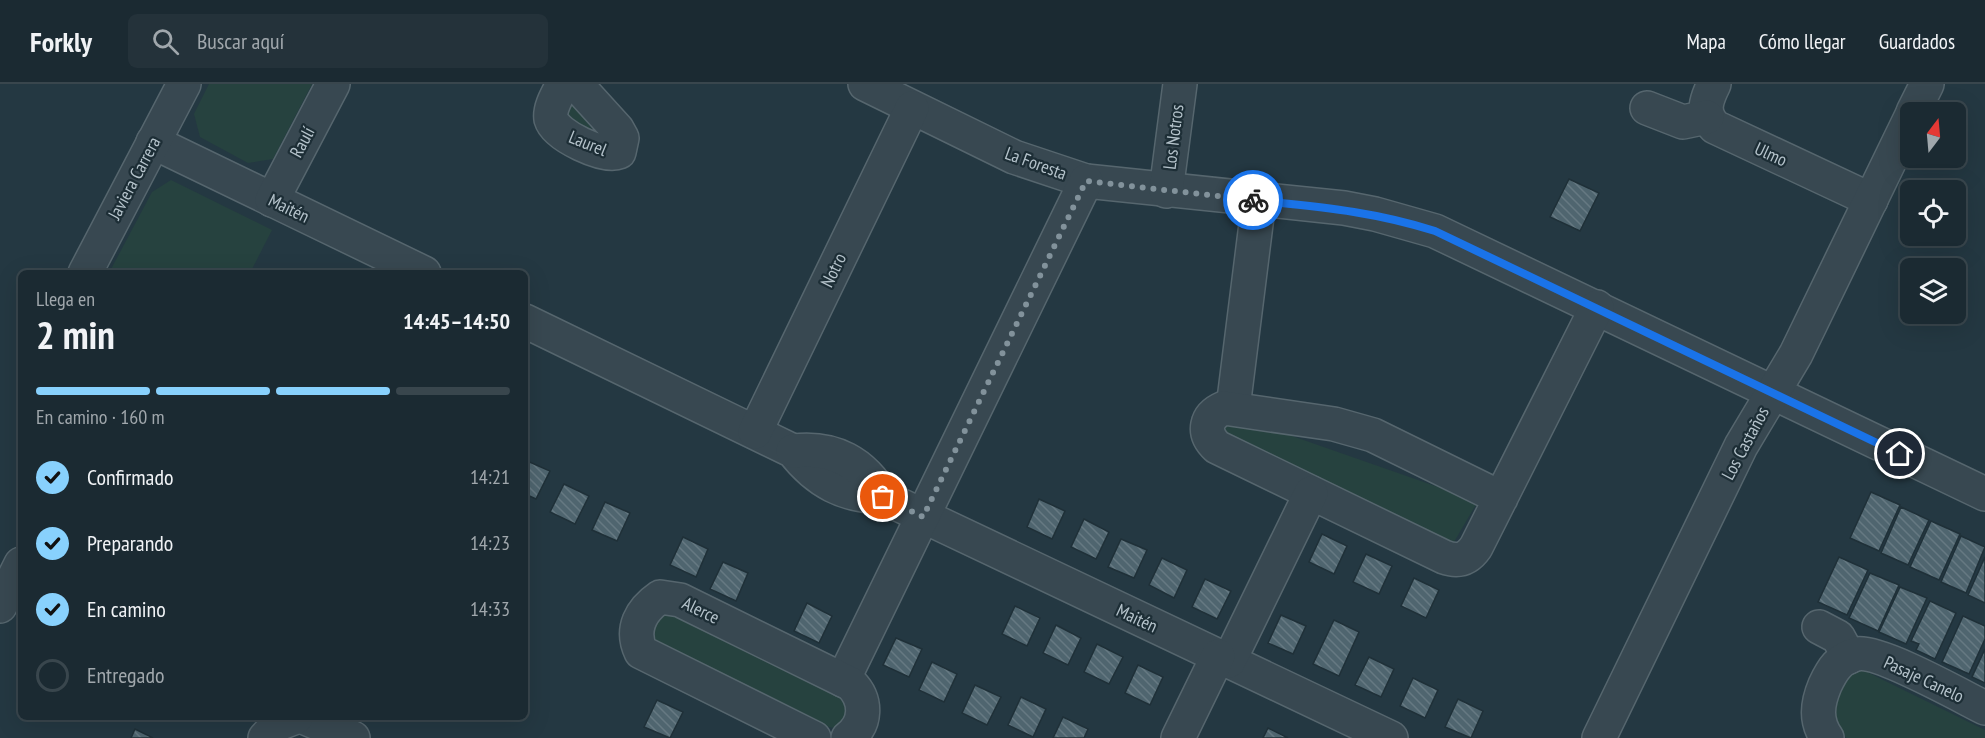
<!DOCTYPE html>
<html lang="es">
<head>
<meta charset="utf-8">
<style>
	body { margin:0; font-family:"PT Sans Narrow",sans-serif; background:#24323a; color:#f1f3f6; height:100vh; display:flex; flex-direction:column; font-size:22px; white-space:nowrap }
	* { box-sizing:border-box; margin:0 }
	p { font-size:20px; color:#a0a7ac }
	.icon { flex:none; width:33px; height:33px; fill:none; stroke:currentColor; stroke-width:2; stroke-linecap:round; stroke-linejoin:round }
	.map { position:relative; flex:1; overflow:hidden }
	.panel { position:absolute; left:18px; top:186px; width:510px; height:450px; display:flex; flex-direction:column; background:#1b2a32; border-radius:9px; box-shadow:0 6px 24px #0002,0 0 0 2px #39464d }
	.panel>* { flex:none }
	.needle { width:39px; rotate:16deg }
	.tools { position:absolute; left:1900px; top:18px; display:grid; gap:12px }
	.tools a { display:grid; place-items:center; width:66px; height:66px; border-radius:9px; background:#1b2a32; box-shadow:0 6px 24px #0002,0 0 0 2px #39464d; font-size:30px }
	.pin { position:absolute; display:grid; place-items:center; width:51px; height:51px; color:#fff; margin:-26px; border:3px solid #fff; border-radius:50%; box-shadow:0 2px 6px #0007 }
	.courier { position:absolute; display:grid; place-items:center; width:60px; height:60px; margin:-30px; border:4px solid #1a73e8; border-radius:50%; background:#fff; color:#222; box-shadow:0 2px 8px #0007 }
	.summary em { font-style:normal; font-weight:800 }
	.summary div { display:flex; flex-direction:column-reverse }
	.summary { display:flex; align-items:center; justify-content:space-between; height:102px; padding:0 18px }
	h1 { font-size:39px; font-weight:800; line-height:45px }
	.bar { display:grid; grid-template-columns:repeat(4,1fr); gap:9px 6px; align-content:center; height:72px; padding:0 18px }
	.bar i { height:8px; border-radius:4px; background:#39464d }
	.bar .active { background:#88d1fd }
	.bar p { grid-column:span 4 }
	ol { padding:0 18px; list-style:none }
	li { display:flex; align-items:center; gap:18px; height:66px }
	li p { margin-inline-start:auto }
	li .icon { padding:6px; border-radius:50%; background:#88d1fd; color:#111; stroke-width:4 }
	li:last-child { color:#a0a7ac }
	li i { width:33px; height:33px; border:3px solid #39464d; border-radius:50% }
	header { display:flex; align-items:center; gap:36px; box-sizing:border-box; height:84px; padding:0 30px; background:#1b2a32; border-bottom:2px solid #39464d }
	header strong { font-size:28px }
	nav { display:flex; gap:33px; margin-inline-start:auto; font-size:21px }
	.search { width:420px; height:54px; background:#24323a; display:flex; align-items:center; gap:15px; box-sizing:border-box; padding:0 21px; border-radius:9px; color:#a0a7ac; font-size:22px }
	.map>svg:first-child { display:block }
	.park { fill:#26423f }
	.building { fill:url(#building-back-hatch); stroke:#1f3038; stroke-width:1.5 }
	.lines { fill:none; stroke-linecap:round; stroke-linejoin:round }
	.minor-casing { stroke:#56666e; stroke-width:36 }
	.minor { stroke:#384851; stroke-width:33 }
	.done { stroke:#82929b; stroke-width:6; stroke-dasharray:0 10.8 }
	.route { stroke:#1a73e8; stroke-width:8 }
	.labels { text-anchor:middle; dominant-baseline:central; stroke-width:4.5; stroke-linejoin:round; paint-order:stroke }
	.street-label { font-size:18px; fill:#b5c3cb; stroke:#1d2e36 }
</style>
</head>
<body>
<header>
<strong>Forkly</strong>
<div class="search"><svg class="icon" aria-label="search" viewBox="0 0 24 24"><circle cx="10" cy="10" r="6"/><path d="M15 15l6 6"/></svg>Buscar aquí</div>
<nav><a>Mapa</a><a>Cómo llegar</a><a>Guardados</a></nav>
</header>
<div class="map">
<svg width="1985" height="654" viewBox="0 0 1985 654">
	<defs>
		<pattern id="building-back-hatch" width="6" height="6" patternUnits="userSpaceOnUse" patternTransform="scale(1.5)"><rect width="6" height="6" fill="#4f656f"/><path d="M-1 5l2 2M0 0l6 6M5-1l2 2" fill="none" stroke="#667982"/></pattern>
	</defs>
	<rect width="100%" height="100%" fill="#243842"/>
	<g class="park">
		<path d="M209 0H312L273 75 248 79 200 53 194 30Z"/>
		<path d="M568 12 602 59 557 36Z"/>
		<path d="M171 96 272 146 250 189H109L152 108Z"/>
		<path d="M1241 334 1478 417 1454 458 1438 461 1223 348 1229 337Z"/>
		<path d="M672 525 854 614 846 643 834 644 804 638 655 562 648 542Z"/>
		<path d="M1868 580 1869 589 1985 646V654H1847L1840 649 1830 623 1843 589Z"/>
	</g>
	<g class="building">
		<path d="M1569 95 1599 109 1580 147 1550 133Z"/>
		<path d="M525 376 550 387 536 415 525 410Z"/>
		<path d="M564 400 589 412 575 440 550 428Z"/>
		<path d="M1871 408 1900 421 1879 467 1850 454Z"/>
		<path d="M1039 415 1065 427 1052 455 1027 443Z"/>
		<path d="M605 418 630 429 617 457 592 446Z"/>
		<path d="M1901 423 1929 436 1908 481 1881 469Z"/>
		<path d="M1084 435 1109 448 1096 475 1071 463Z"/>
		<path d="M1931 437 1960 450 1939 496 1910 483Z"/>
		<path d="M1322 450 1347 462 1334 490 1309 478Z"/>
		<path d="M1961 452 1985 463 1966 509 1941 498Z"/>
		<path d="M683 453 708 465 696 493 670 481Z"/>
		<path d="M1121 455 1147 466 1134 494 1108 483Z"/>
		<path d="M1366 470 1392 482 1379 510 1353 498Z"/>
		<path d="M1839 473 1868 486 1847 531 1818 518Z"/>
		<path d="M1985 473V519L1968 511Z"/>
		<path d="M1162 474 1187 486 1174 514 1149 501Z"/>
		<path d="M723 478 748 489 736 517 710 505Z"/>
		<path d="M1870 489 1899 501 1878 547 1849 534Z"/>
		<path d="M1414 494 1439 506 1426 534 1401 522Z"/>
		<path d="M1205 495 1231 507 1217 535 1192 523Z"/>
		<path d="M1900 503 1927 514 1906 560 1879 548Z"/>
		<path d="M1930 517 1956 529 1935 575 1916 566 1919 560 1911 557Z"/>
		<path d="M807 519 832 532 819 559 794 547Z"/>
		<path d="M1015 522 1040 534 1027 562 1002 550Z"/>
		<path d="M1281 531 1306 542 1293 570 1268 559Z"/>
		<path d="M1963 532 1985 542V555L1969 590 1942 578Z"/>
		<path d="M1334 536 1359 548 1339 592 1313 580Z"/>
		<path d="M1056 541 1081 554 1068 581 1043 569Z"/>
		<path d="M896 554 922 565 909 593 883 581Z"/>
		<path d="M1097 560 1123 573 1109 600 1084 588Z"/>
		<path d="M1985 565V599L1972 593Z"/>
		<path d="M1369 573 1394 585 1381 613 1355 601Z"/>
		<path d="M932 578 957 590 944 618 919 606Z"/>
		<path d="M1138 581 1163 593 1150 621 1125 609Z"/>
		<path d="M1413 594 1438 606 1425 634 1400 622Z"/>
		<path d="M975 601 1001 613 987 641 962 629Z"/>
		<path d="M1021 613 1046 625 1033 653 1008 641Z"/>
		<path d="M1458 615 1483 627 1471 654 1445 643Z"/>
		<path d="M657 616 683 628 670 654 644 643Z"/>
		<path d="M1063 633 1088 645 1084 654H1053Z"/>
		<path d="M1268 644 1288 654H1263Z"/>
		<path d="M135 645 153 654H131Z"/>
	</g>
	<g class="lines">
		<g class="minor-casing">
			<g id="minor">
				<path d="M563 0C558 10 549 24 551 35 556 52 604 74 619 68L622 54 617 45 576 0"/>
				<path d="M865 0 1014 73 1086 97 1344 124 1375 130 1435 147 1985 410"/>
				<path d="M1714 0C1706 16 1701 29 1715 43L1871 116"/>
				<path d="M1647 24 1683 38 1707 33"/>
				<path d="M1913 28 1927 0"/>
				<path d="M153 58 424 189"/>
				<path d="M1166 107 1180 0"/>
				<path d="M272 116 333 0"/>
				<path d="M85 189 184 0"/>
				<path d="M525 237 793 367C817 398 844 412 883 413L1391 654"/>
				<path d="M1233 324 1259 116"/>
				<path d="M755 348 912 24"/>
				<path d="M793 367C834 362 864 379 883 413"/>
				<path d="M1501 414 1373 351 1334 340 1224 324C1205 332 1202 349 1217 363L1444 473C1458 478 1467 476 1476 463L1597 223"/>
				<path d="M0 522 21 480"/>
				<path d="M1819 543 1838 553 1849 573"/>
				<path d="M1229 577 1311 409"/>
				<path d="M843 596 1086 97"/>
				<path d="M303 633 353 654"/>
				<path d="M265 654 278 640 296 633"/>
				<path d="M814 654 641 568C630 545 641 526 660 513L680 516 851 600C867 616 867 640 848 654"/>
				<path d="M1178 654 1218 572"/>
				<path d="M1599 654 1741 362 1796 270 1911 33"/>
				<path d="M1827 654C1815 637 1817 620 1825 601 1832 586 1839 574 1857 570 1879 566 1961 612 1985 624"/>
			</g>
		</g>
		<use href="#minor" class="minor"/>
	</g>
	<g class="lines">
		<path class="done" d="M883 413 923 433 1086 97 1253 116"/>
		<path class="route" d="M1253 116C1319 123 1372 127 1435 147L1900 370"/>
	</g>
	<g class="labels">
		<g class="street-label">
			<text transform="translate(1173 53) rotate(-83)">Los Notros</text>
			<text transform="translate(302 58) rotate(-62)">Raulí</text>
			<text transform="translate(588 59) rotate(22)">Laurel</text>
			<text transform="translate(1771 70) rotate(25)">Ulmo</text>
			<text transform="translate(1036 79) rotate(20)">La Foresta</text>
			<text transform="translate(134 94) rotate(-62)">Javiera Carrera</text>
			<text transform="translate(289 124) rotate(26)">Maitén</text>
			<text transform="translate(833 186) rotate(-64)">Notro</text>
			<text transform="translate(1745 359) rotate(-62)">Los Castaños</text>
			<text transform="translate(701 526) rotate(26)">Alerce</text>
			<text transform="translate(1137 534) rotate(25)">Maitén</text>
			<text transform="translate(1924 595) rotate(25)">Pasaje Canelo</text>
		</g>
	</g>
</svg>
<div class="tools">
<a><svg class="needle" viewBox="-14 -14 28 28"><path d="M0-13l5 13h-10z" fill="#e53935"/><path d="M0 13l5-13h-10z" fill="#a0a7ac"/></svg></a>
<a><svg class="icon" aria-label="locate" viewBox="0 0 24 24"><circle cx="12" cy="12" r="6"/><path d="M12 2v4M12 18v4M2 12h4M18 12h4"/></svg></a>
<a><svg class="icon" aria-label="layers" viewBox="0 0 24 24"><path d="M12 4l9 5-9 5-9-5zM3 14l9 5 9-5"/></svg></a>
</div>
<div class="pin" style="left:883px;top:413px;background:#ea580c"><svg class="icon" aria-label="bag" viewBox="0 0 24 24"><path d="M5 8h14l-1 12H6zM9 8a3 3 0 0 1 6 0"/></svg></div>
<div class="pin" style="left:1900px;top:370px;background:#1f2937"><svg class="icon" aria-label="home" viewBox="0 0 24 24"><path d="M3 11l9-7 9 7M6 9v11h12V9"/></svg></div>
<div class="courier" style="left:1253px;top:116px"><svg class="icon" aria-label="bike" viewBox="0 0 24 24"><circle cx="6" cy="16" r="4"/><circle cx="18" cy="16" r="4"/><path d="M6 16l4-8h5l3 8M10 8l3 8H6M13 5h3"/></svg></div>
<section class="panel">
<div class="summary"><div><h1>2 min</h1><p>Llega en</p></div><em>14:45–14:50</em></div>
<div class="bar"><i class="active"></i><i class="active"></i><i class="active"></i><i></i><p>En camino · 160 m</p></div>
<ol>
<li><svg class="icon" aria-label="check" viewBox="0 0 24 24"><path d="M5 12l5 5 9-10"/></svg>Confirmado<p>14:21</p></li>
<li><svg class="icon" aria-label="check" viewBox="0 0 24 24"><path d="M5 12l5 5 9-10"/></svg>Preparando<p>14:23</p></li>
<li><svg class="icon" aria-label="check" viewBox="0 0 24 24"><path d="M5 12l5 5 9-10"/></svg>En camino<p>14:33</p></li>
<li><i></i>Entregado</li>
</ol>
</section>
</div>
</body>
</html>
